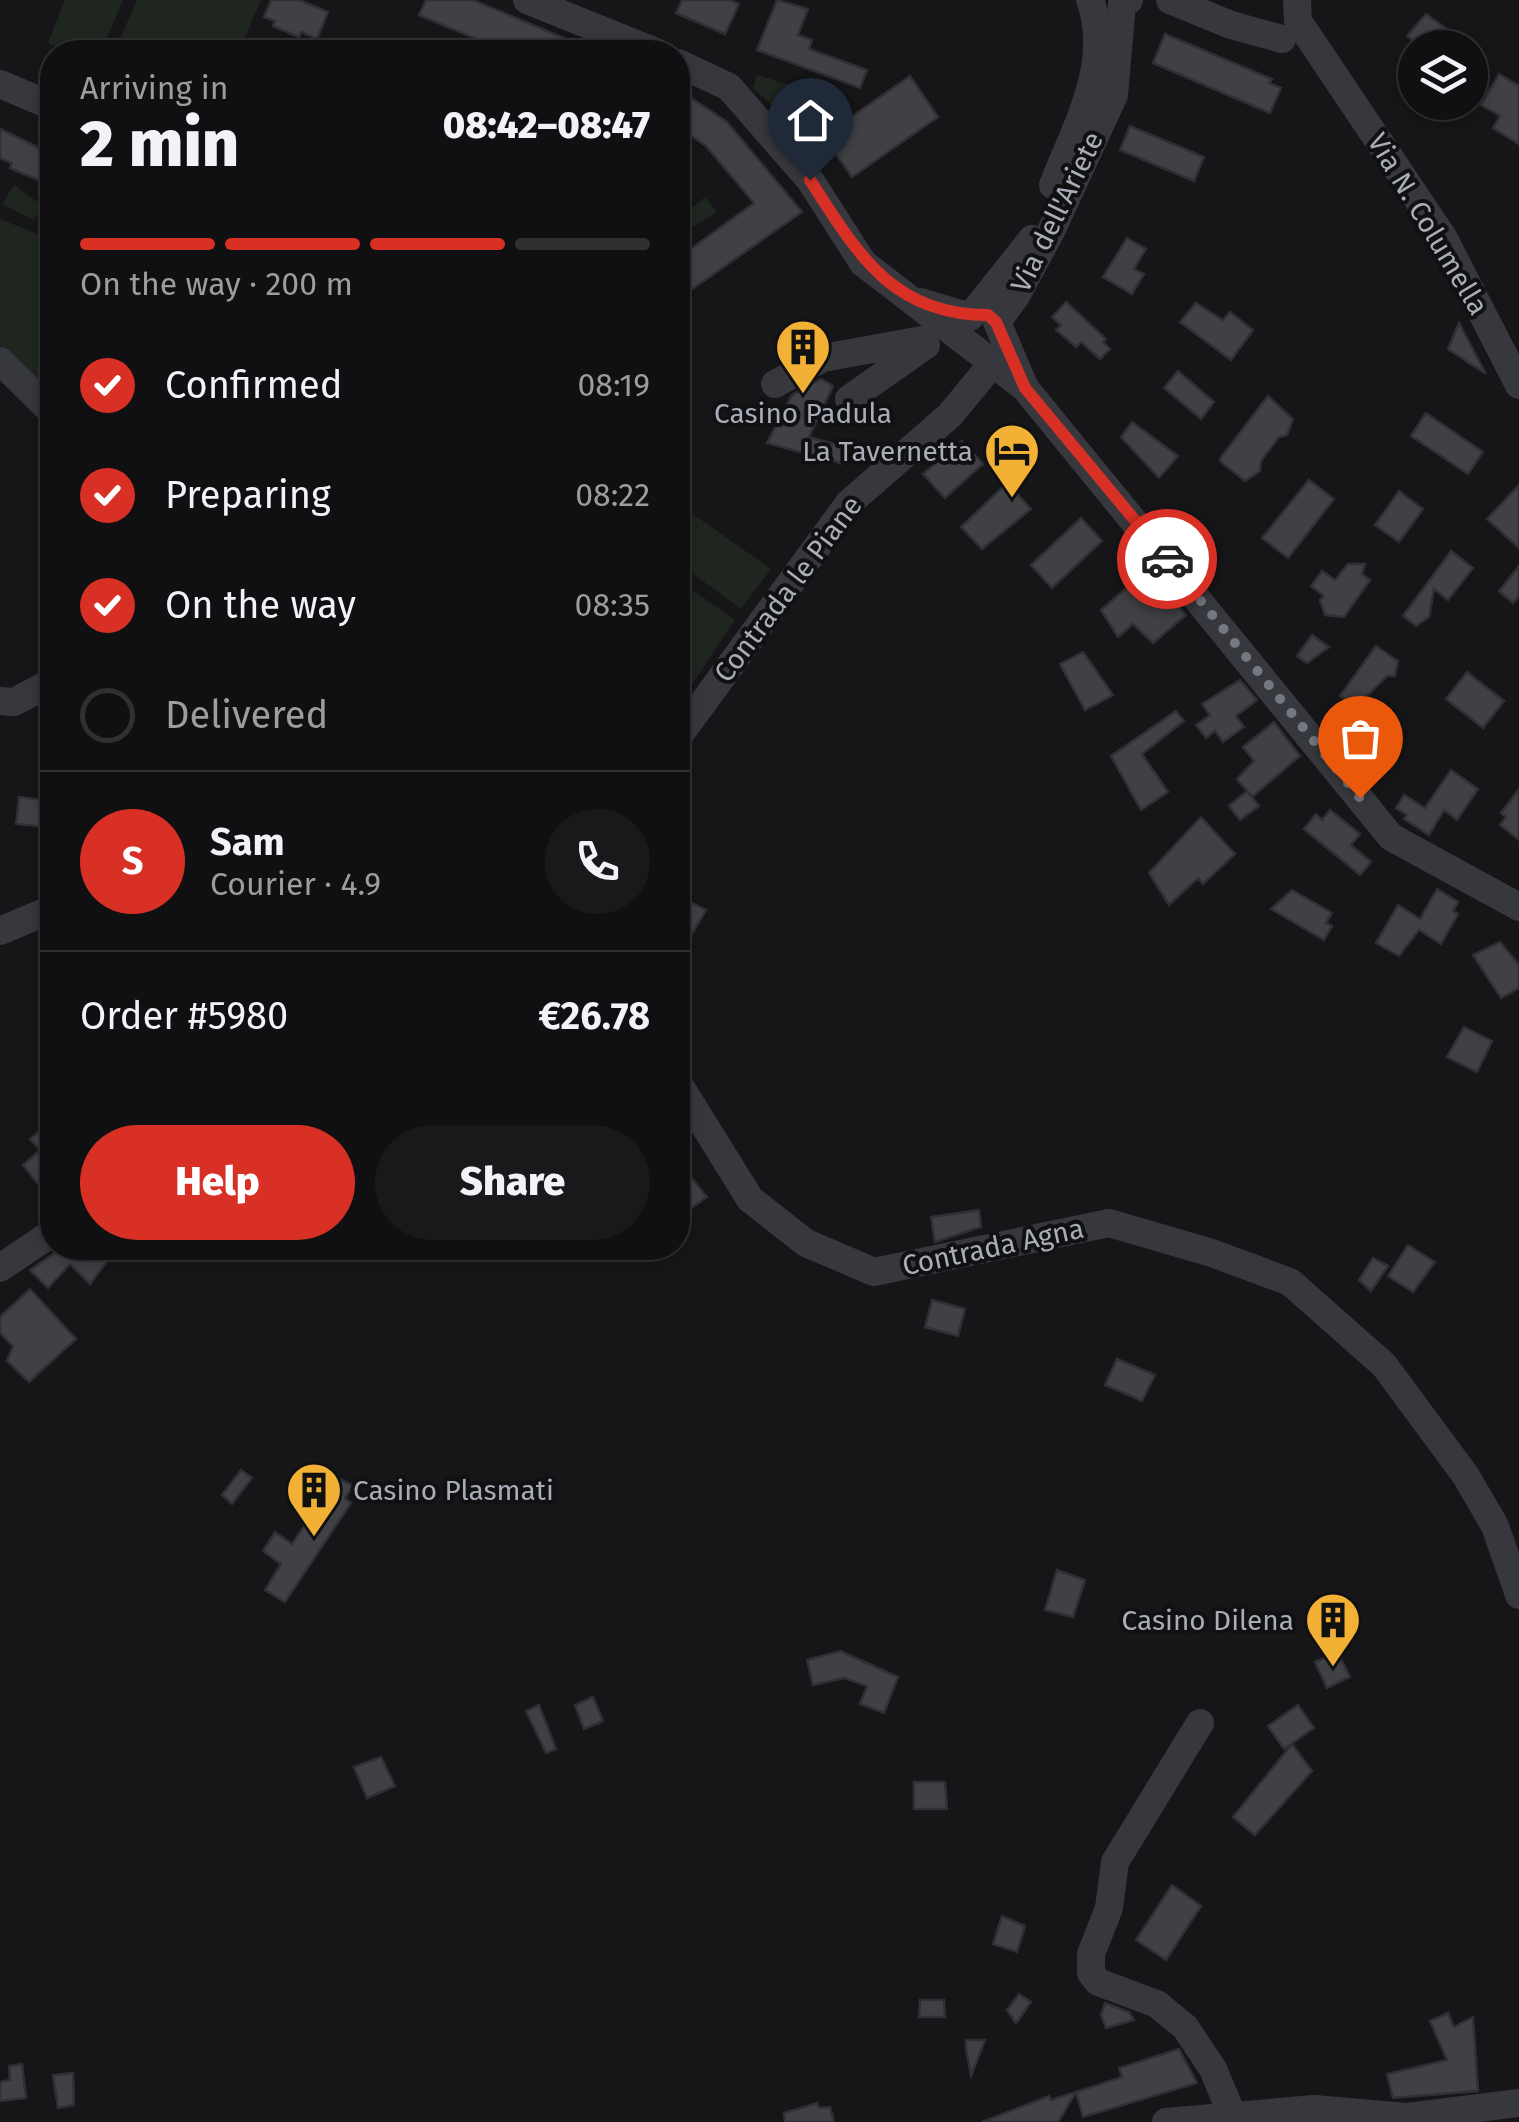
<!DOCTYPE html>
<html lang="en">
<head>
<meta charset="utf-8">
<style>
	body { margin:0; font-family:"Fira Sans",sans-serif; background:#19191b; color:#f1f3f6; height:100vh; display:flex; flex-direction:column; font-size:38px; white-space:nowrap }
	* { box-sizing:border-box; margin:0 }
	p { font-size:32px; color:#9c9d9f }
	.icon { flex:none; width:55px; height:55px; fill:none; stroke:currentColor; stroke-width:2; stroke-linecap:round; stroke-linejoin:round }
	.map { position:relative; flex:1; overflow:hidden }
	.details { position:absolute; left:40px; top:40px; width:650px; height:1220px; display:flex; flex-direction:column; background:#101012; border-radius:40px; box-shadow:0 5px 15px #0003,0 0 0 2px #303032 }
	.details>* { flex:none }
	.fabs { position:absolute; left:1398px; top:30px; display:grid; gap:20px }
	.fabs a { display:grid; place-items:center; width:90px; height:90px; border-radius:50%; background:#101012; box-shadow:0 5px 15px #0003,0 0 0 2px #303032; font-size:50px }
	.pin { position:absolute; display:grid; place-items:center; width:85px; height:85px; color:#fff; margin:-102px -42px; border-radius:50% 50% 50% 0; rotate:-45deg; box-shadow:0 0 10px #0007 }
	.pin .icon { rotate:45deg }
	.courier { position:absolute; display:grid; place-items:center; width:100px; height:100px; margin:-50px; border:8px solid #d93025; border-radius:50%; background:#fff; color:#222; box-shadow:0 2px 12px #0007 }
	.headline em { font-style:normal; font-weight:800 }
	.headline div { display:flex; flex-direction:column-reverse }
	.headline { display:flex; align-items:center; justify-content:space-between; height:170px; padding:0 40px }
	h1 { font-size:65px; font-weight:800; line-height:75px }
	.bar { display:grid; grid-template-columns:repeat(4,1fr); gap:15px 10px; align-content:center; height:120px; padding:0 40px }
	.bar i { height:12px; border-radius:8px; background:#303032 }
	.bar .current { background:#d93025 }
	.bar p { grid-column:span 4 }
	.line { display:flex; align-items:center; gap:25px; padding:0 40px; border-top:2px solid #303032 }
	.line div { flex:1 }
	.round { display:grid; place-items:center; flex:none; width:105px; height:105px; border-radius:52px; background:#19191b }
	ol { padding:0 40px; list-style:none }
	li { display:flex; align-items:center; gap:30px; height:110px }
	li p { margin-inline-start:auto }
	li .icon { padding:10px; border-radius:50%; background:#d93025; color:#fff; stroke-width:4 }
	li:last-child { color:#9c9d9f }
	li i { width:55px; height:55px; border:5px solid #303032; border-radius:50% }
	.action { display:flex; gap:20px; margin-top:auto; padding:20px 40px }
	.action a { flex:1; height:115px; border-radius:60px; background:#d93025; color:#fff; font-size:40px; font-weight:800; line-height:115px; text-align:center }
	.action a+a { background:#19191b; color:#f1f3f6 }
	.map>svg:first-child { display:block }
	.green { fill:#1e261f }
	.building { fill:#404145; stroke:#303034; stroke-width:2.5 }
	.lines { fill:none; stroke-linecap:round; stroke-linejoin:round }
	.minor { stroke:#37383d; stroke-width:28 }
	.done { stroke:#757880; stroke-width:10; stroke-dasharray:0 18 }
	.route { stroke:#d93025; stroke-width:12 }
	.labels { text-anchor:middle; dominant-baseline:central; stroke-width:8; stroke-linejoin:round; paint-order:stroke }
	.street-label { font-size:28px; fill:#a8adb8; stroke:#111113 }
	.poi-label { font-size:28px; fill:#a8adb8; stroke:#111113; text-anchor:end }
</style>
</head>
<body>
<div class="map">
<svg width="1519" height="2122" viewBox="0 0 1519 2122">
	<rect width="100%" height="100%" fill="#161618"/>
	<g class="green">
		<path d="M65 0H123L101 52H68L48 43Z"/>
		<path d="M137 0H261L239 52H114Z"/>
		<path d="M757 75 824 95 840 106 830 111 783 115 753 88Z"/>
		<path d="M14 185 42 205 34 220 2 204Z"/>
		<path d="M705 197 717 212 684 233 678 219Z"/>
		<path d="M0 219 52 240V393L0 345Z"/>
		<path d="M690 512 771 569 741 609 678 563V528Z"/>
		<path d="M694 591 735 620 679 704 678 615Z"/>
	</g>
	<g class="building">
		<path d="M271 0H299L328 12 317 39 301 32 299 37 273 26 275 21 264 17Z"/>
		<path d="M426 0H473L597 52H508L419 15Z"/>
		<path d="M682 0H730L739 4 725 34 676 13Z"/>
		<path d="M777 0 808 9 798 35 812 40 809 49 867 70 860 88 757 50Z"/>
		<path d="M1426 14 1459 38 1452 48H1423L1407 36Z"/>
		<path d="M1165 34 1272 79 1269 83 1281 88 1270 113 1153 63Z"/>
		<path d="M1499 74 1519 86V144L1493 128 1500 116 1481 105Z"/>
		<path d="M910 76 938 117 852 177 823 136 841 131 848 119Z"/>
		<path d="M678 89 727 122 802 212 678 299V258L754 203 706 146 678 127Z"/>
		<path d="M1130 126 1204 157 1194 181 1120 150Z"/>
		<path d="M0 129 52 154V186L10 168 12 163 0 158Z"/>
		<path d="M1127 238 1146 249 1134 269 1144 274 1132 294 1103 277Z"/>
		<path d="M1066 302 1106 339 1103 342 1110 349 1100 359 1081 342 1076 347 1056 330 1061 325 1052 317Z"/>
		<path d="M1196 303 1223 320 1230 312 1253 330 1231 360 1180 322Z"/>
		<path d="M1459 323 1486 374 1448 349Z"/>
		<path d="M1178 371 1214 402 1201 419 1164 388Z"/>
		<path d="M821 379 833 386 809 437 847 448 844 464 767 443 792 395Z"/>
		<path d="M1268 396 1293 419 1287 435 1279 437 1261 461 1260 471 1245 481 1220 461 1221 457Z"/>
		<path d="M1426 413 1483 452 1468 474 1411 436Z"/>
		<path d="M1132 422 1178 456 1159 478 1121 437Z"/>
		<path d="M962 441 983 464 945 498 923 474Z"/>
		<path d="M1309 480 1334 499 1288 558 1262 538Z"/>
		<path d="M1007 483 1031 509 982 549 961 527Z"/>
		<path d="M1519 485V548L1487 519Z"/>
		<path d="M1399 491 1423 509 1399 542 1375 525Z"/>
		<path d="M1081 518 1102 541 1052 588 1031 565Z"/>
		<path d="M1451 551 1473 568 1448 600 1434 589 1429 617 1416 626 1403 616Z"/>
		<path d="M1348 564H1365L1362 574 1370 580 1344 617 1325 615 1320 600 1324 596 1311 586 1322 571 1335 580Z"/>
		<path d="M1519 566V596L1513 603 1499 591Z"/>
		<path d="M1132 583 1151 606 1167 593 1186 615 1153 643 1133 624 1118 637 1101 610Z"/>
		<path d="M1312 635 1329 647 1307 663 1297 656Z"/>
		<path d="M1376 646 1398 661 1395 676H1387L1356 707 1340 696Z"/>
		<path d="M1083 652 1113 695 1085 710 1060 664Z"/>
		<path d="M1467 672 1504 701 1483 728 1446 699Z"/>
		<path d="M1240 680 1257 700 1236 716 1244 727 1223 742 1215 731 1206 738 1196 725 1210 715 1202 704Z"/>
		<path d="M1176 711 1184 721 1142 754 1168 792 1141 810 1111 756Z"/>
		<path d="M1274 722 1300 756 1252 797 1237 779 1254 761 1243 747Z"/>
		<path d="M1451 770 1478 789 1457 820 1444 810 1429 835 1404 819 1407 815 1396 808 1404 795 1425 808Z"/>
		<path d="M1519 789V840L1500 825 1506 817 1501 813Z"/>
		<path d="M1247 791 1259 806 1240 820 1229 806Z"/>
		<path d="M19 797 50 801 46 827 16 824Z"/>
		<path d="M1330 810 1360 834 1351 845 1371 862 1360 875 1304 829 1316 814 1322 820Z"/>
		<path d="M1201 817 1235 854 1203 884 1198 878 1169 905 1149 873Z"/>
		<path d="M1437 889 1458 902 1453 911 1458 914 1441 944 1419 930 1399 956 1376 943 1398 905 1420 919Z"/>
		<path d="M1292 890 1332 913 1326 923 1332 926 1324 940 1271 909Z"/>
		<path d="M682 898 706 910 678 958V906Z"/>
		<path d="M1500 942 1519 965V988L1501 998 1473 955Z"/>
		<path d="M1464 1027 1492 1041 1477 1072 1447 1057Z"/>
		<path d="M43 1128 52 1139V1180L42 1189 23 1165 40 1150 30 1139Z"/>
		<path d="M690 1176 707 1197 684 1213 678 1204V1184Z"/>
		<path d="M979 1210 981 1227 935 1242 931 1217Z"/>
		<path d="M1408 1245 1435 1262 1413 1292 1388 1276Z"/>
		<path d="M62 1248H85L80 1252 88 1259 97 1248H117L90 1284 70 1264 48 1288 30 1270Z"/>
		<path d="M1373 1258 1388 1266 1371 1291 1359 1280Z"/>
		<path d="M30 1289 76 1339 29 1382 7 1361 13 1346 0 1333V1317Z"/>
		<path d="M932 1300 965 1309 958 1336 925 1327Z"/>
		<path d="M1117 1359 1155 1375 1142 1401 1105 1385Z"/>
		<path d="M241 1470 252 1478 232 1504 222 1495Z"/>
		<path d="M337 1477 353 1486 345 1498 351 1503 285 1602 265 1590 281 1564 263 1551 275 1532 292 1544Z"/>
		<path d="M1057 1570 1085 1580 1073 1617 1045 1610Z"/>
		<path d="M840 1651 898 1677 884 1713 860 1704 867 1686 844 1678 813 1685 807 1660Z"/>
		<path d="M1338 1653 1350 1677 1327 1688 1315 1662Z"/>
		<path d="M593 1697 603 1721 584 1729 575 1705Z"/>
		<path d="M539 1705 556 1749 546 1753 526 1711Z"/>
		<path d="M1298 1705 1314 1728 1284 1749 1268 1726Z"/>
		<path d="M1292 1744 1312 1771 1255 1835 1233 1817Z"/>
		<path d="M381 1757 395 1786 367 1798 354 1767Z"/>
		<path d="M914 1782H945L947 1809H914Z"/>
		<path d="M1172 1885 1201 1906 1166 1960 1136 1940Z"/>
		<path d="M1002 1916 1025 1926 1017 1952 993 1944Z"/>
		<path d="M1019 1994 1031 2002 1016 2023 1007 2010Z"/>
		<path d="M920 2000H944L945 2017H919Z"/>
		<path d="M1105 2003 1129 2012 1134 2020 1106 2028 1101 2015Z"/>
		<path d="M1448 2013 1454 2027 1473 2017 1478 2091 1393 2098 1387 2074 1447 2060 1430 2021Z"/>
		<path d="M966 2040H985L971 2076 966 2048Z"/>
		<path d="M1179 2049 1197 2083 1083 2117 1076 2092 1122 2077 1119 2068Z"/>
		<path d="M22 2064 26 2098 0 2101V2082L10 2080 9 2066Z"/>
		<path d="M73 2073 74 2105 58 2108 53 2075Z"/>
		<path d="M1076 2092 1058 2122H982L1049 2096 1051 2100Z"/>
		<path d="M817 2103 819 2108 830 2107 834 2122H785L784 2113Z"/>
	</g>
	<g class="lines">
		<g class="minor">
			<path d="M527 0 656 52"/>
			<path d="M1170 0 1231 25 1282 39"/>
			<path d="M1297 0 1298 21 1443 237 1519 385"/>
			<path d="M678 63 729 87 810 180 863 263 1025 388 1391 837 1519 907"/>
			<path d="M0 84 52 106"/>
			<path d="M765 128 831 117"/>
			<path d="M1053 185C1076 126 1113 63 1090 0"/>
			<path d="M920 302 970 317 1032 239"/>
			<path d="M0 361 52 412"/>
			<path d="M775 384 823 358 922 340"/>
			<path d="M1024 386 997 322 1016 296 1051 231 1114 95 1122 4 1129 0"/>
			<path d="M849 399 926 345"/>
			<path d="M0 701 14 702 52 682"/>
			<path d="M678 737 849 503 950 415 992 364"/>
			<path d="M0 931 52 909"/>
			<path d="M678 1083 750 1199 806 1243 874 1272 1109 1223 1212 1253 1290 1282 1384 1365 1466 1476 1495 1526 1519 1595"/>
			<path d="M0 1268 52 1233"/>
			<path d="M1200 1723 1115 1862 1109 1908 1091 1954V1973L1098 1982 1157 2004 1185 2027 1213 2069 1233 2117"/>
			<path d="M1166 2122 1314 2109 1407 2117 1519 2103"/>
		</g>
	</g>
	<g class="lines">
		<path class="done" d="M1167 559 1360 798"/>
		<path class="route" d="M810 180C858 254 891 314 988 315L996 322 1025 388 1167 559"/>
	</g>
	<defs>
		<g id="building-pin" transform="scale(2.875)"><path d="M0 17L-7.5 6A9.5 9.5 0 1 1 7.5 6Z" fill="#f2b134" stroke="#111113"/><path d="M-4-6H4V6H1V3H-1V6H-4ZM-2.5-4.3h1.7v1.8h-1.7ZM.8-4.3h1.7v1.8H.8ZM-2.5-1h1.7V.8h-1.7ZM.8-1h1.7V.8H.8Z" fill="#111"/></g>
		<g id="hotel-pin" transform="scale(2.875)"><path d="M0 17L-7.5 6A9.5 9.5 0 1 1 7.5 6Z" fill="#f2b134" stroke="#111113"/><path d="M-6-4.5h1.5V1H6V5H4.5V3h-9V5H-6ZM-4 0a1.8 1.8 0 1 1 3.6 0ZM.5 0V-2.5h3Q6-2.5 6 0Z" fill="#111"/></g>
	</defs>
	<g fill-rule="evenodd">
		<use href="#building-pin" x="803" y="347"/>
		<use href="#hotel-pin" x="1012" y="451"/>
		<use href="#building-pin" x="314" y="1490"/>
		<use href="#building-pin" x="1333" y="1620"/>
	</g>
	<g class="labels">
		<g class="street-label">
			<text transform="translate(1057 212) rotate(-64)">Via dell'Ariete</text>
			<text transform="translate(1428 224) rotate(59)">Via N. Columella</text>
			<text transform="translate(788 589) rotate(-53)">Contrada le Piane</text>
			<text transform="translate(993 1247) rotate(-12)">Contrada Agna</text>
		</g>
		<g class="poi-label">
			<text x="803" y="413" text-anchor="middle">Casino Padula</text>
			<text x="973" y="451">La Tavernetta</text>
			<text x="353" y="1490" text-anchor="start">Casino Plasmati</text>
			<text x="1294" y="1620">Casino Dilena</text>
		</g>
	</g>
</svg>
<div class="fabs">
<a><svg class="icon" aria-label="layers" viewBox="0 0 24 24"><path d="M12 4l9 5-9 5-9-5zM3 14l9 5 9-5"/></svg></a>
</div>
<div class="pin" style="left:1360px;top:798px;background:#ea580c"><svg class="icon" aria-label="bag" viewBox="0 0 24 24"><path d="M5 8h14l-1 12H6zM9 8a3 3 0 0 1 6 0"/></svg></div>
<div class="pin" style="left:810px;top:180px;background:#1f2937"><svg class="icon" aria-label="home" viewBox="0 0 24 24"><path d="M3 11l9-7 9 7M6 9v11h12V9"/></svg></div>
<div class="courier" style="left:1167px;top:559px"><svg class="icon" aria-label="car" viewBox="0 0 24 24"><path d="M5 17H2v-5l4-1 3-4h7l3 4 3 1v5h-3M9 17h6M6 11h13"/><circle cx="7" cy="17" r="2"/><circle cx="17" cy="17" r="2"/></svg></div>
<section class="details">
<div class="headline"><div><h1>2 min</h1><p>Arriving in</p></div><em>08:42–08:47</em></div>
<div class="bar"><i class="current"></i><i class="current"></i><i class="current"></i><i></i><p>On the way · 200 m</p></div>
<ol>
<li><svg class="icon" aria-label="check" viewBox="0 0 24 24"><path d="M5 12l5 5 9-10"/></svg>Confirmed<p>08:19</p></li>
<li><svg class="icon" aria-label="check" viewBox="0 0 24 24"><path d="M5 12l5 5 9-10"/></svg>Preparing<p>08:22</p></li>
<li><svg class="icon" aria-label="check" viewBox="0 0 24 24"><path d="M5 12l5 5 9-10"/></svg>On the way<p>08:35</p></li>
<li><i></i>Delivered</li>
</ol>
<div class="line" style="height:180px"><b class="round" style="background:#d93025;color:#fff">S</b><div><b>Sam</b><p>Courier · 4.9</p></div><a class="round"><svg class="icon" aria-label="phone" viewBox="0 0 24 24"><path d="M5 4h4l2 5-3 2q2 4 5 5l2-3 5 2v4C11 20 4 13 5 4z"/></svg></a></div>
<div class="line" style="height:130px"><div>Order #5980</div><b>€26.78</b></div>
<div class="action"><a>Help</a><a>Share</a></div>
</section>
</div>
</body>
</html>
